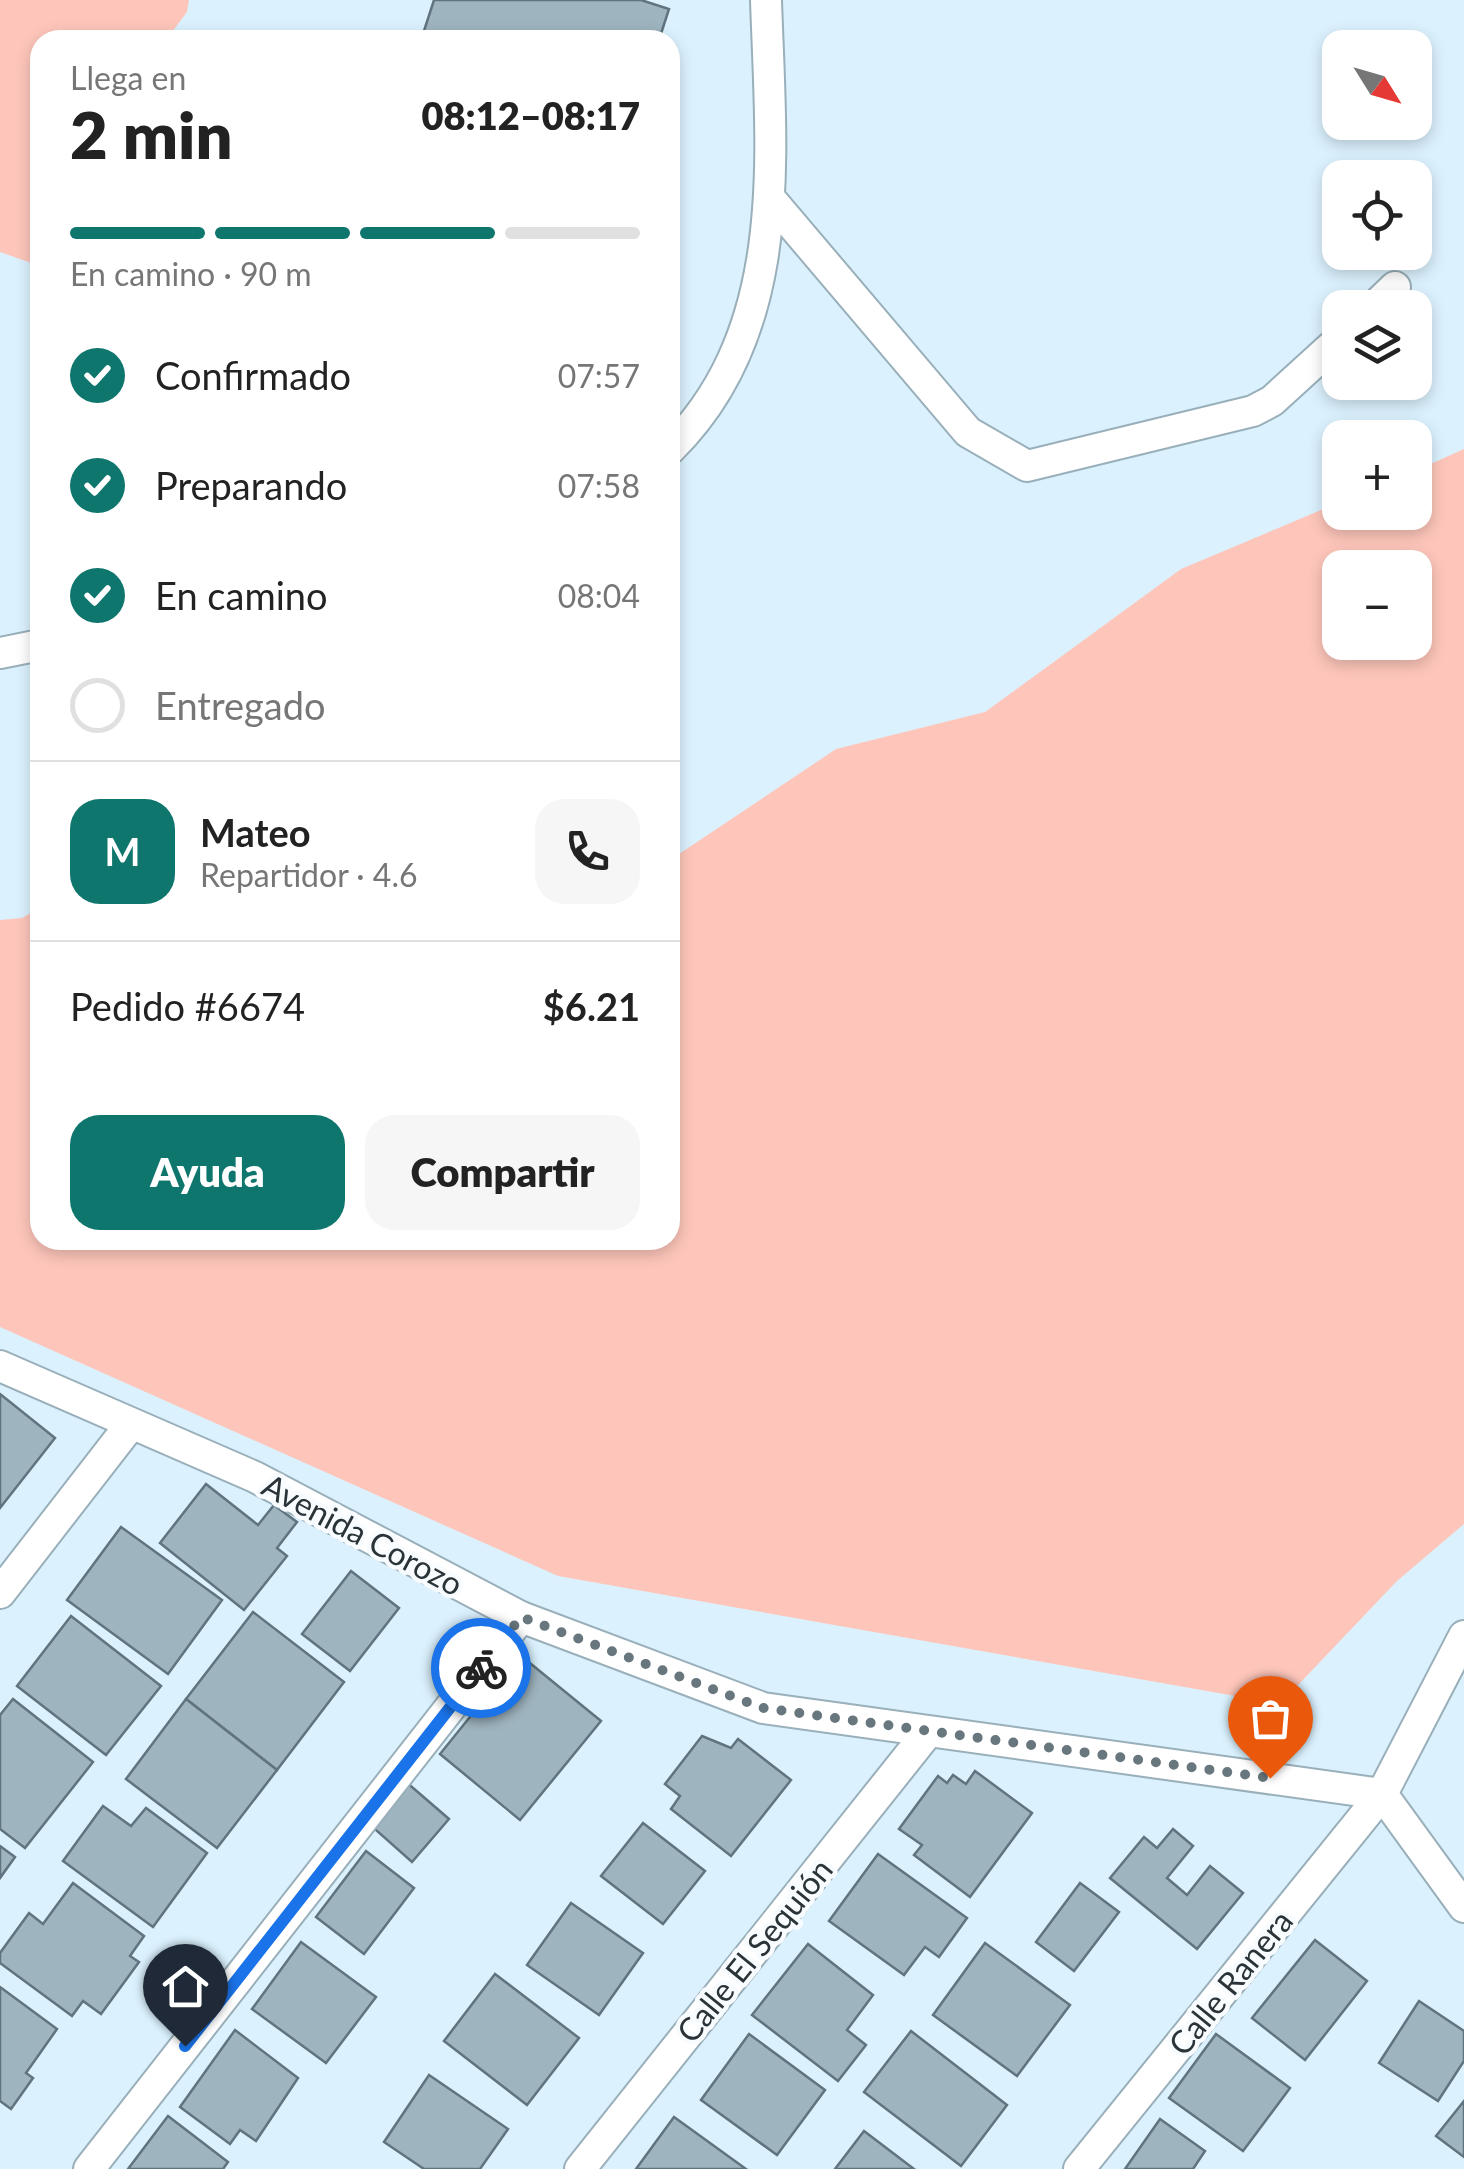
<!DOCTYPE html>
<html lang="es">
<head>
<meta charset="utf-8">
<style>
	body { margin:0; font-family:Lato,sans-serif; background:#f6f6f6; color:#222; height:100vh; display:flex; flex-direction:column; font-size:38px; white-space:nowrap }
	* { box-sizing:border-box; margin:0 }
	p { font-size:32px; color:#767676 }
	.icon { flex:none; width:55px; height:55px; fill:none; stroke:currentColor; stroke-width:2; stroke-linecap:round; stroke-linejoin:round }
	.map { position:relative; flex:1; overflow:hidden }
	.sheet { position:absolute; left:30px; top:30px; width:650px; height:1220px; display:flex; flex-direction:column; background:#fff; border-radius:30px; box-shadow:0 5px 15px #0003 }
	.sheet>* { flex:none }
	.needle { width:65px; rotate:127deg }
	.buttons { position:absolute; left:1322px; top:30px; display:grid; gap:20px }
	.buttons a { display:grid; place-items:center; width:110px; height:110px; border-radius:20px; background:#fff; box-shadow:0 5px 15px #0003; font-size:50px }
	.pin { position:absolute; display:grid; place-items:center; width:85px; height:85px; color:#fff; margin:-102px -42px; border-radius:50% 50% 50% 0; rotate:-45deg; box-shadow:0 0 10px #0007 }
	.pin .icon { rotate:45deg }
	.courier { position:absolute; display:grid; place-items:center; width:100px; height:100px; margin:-50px; border:8px solid #1a73e8; border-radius:50%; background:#fff; color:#222; box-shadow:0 2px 12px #0007 }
	.headline em { font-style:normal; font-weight:800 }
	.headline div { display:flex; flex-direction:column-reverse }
	.headline { display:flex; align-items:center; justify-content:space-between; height:170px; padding:0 40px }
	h1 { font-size:65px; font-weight:800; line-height:75px }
	.bar { display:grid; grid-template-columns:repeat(4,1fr); gap:15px 10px; align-content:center; height:120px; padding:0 40px }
	.bar i { height:12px; border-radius:8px; background:#e0e0e0 }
	.bar .current { background:#0f766e }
	.bar p { grid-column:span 4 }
	.line { display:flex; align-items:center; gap:25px; padding:0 40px; border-top:2px solid #e0e0e0 }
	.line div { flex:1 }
	.round { display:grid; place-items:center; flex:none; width:105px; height:105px; border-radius:30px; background:#f6f6f6 }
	ol { padding:0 40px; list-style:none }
	li { display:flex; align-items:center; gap:30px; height:110px }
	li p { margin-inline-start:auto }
	li .icon { padding:10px; border-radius:50%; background:#0f766e; color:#fff; stroke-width:4 }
	li:last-child { color:#767676 }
	li i { width:55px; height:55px; border:5px solid #e0e0e0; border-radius:50% }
	.action { display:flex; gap:20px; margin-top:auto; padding:20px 40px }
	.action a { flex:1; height:115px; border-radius:30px; background:#0f766e; color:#fff; font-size:40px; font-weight:800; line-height:115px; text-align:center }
	.action a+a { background:#f6f6f6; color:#222 }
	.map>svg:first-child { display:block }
	.green { fill:#fec6bb; fill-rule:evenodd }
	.building { fill:#9eb4bf; stroke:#5f747e; stroke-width:2.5 }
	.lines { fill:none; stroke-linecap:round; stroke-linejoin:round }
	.minor-casing { stroke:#99afba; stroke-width:34 }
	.minor { stroke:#fff; stroke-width:30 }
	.done { stroke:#68767d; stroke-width:10; stroke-dasharray:0 18 }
	.route { stroke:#1a73e8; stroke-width:12 }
	.labels { text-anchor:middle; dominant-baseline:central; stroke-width:9; stroke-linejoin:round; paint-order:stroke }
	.street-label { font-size:32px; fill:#2a3338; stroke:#f8fcff }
</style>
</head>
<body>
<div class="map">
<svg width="1464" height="2169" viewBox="0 0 1464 2169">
	<rect width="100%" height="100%" fill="#dbf2fe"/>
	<g class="green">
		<path d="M0 0H189L187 12 166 40H40L37 265 0 252Z"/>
		<path d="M1464 449V1524L1397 1581 1280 1704 558 1576 0 1327V920L22 918 40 908V1240H670V860L836 749 985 712 1181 569 1340 502V512H1415V471ZM1340 568H1415V642H1340Z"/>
	</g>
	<g class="building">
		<path d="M434 0H641L669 9 659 40H421Z"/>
		<path d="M0 1394 55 1438 0 1508Z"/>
		<path d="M206 1484 258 1525 274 1505 297 1522 277 1548 287 1556 244 1610 160 1543Z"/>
		<path d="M121 1527 222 1600 168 1674 67 1600Z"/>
		<path d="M351 1571 399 1608 350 1671 302 1634Z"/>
		<path d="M253 1612 344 1682 277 1770 186 1699Z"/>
		<path d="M71 1616 161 1686 106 1755 17 1686Z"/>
		<path d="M520 1655 601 1721 520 1820 440 1754Z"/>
		<path d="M13 1699 93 1762 25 1848 0 1829V1715Z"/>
		<path d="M186 1699 277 1770 217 1848 126 1779Z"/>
		<path d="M702 1736 731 1748 738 1739 791 1780 731 1856 671 1809 680 1796 665 1784Z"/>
		<path d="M975 1771 1032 1813 970 1897 914 1855 922 1845 899 1829 938 1776 947 1783 953 1775 966 1784Z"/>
		<path d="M405 1781 449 1819 412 1862 368 1823Z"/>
		<path d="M103 1806 131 1826 146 1808 207 1853 153 1927 63 1861Z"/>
		<path d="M643 1823 705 1871 663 1924 601 1876Z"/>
		<path d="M1173 1829 1193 1846 1167 1878 1187 1895 1210 1866 1243 1893 1197 1949 1110 1878 1144 1837 1157 1848Z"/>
		<path d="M0 1846 15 1857 0 1878Z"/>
		<path d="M366 1851 414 1888 364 1954 316 1917Z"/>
		<path d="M878 1854 967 1918 939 1957 925 1947 904 1975 829 1921Z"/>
		<path d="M73 1883 144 1936 130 1956 139 1962 101 2014 83 2001 72 2016 0 1963V1953L29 1913 43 1924Z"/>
		<path d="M1080 1883 1119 1912 1074 1971 1036 1942Z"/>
		<path d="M571 1903 643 1953 599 2015 527 1965Z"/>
		<path d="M1315 1940 1367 1981 1305 2060 1252 2018Z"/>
		<path d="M301 1942 376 1997 326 2063 252 2009Z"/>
		<path d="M985 1943 1070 2005 1017 2076 933 2015Z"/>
		<path d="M808 1944 873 1995 847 2030 866 2045 838 2081 752 2015Z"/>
		<path d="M495 1974 579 2038 527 2105 444 2041Z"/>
		<path d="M0 1987 57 2029 26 2073 33 2078 11 2109 0 2101Z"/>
		<path d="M1419 2001 1464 2031V2061L1438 2101 1379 2063Z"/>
		<path d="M235 2030 298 2078 256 2141 240 2130 230 2144 180 2107Z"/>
		<path d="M911 2031 1007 2105 961 2166 864 2092Z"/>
		<path d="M749 2034 825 2090 777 2155 701 2100Z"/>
		<path d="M1216 2034 1290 2088 1243 2151 1169 2098Z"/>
		<path d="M429 2075 508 2129 480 2169H424L384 2142Z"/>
		<path d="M1464 2101V2157L1436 2136Z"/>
		<path d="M168 2116 228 2162 223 2169H128Z"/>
		<path d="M674 2117 746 2169H636Z"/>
		<path d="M1160 2119 1205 2151 1193 2169H1125Z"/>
		<path d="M864 2131 914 2169H835Z"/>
	</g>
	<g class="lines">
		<g class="minor-casing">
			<g id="minor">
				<path d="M772 201 968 432 1027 466 1253 411 1272 401 1340 339"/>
				<path d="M1373 308 1395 287"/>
				<path d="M670 449C791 330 771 155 766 0"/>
				<path d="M0 653 40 645"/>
				<path d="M0 1366 255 1477 521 1617 763 1708 1382 1794"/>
				<path d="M0 1593 131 1424"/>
				<path d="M1382 1794 1464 1907"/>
				<path d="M89 2169 521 1617"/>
				<path d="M580 2169 928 1732"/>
				<path d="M1079 2169 1382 1794 1464 1636"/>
			</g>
		</g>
		<use href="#minor" class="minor"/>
	</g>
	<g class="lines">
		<path class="done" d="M481 1668 521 1617 763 1708 1270 1778"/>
		<path class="route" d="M185 2046 481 1668"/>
	</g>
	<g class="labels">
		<g class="street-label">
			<text transform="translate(363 1534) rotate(28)">Avenida Corozo</text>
			<text transform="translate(754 1950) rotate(-51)">Calle El Sequión</text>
			<text transform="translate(1230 1982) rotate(-51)">Calle Ranera</text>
		</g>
	</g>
</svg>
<div class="buttons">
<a><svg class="needle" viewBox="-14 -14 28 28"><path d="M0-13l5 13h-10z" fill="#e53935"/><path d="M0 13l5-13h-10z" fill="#767676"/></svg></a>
<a><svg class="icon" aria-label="locate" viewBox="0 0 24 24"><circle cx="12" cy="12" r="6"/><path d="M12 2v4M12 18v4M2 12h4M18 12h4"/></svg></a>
<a><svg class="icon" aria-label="layers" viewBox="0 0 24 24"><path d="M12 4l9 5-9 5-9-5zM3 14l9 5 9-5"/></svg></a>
<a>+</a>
<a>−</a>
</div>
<div class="pin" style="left:1270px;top:1778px;background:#ea580c"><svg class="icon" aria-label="bag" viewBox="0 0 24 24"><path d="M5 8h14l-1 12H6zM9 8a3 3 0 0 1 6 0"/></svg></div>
<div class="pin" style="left:185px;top:2046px;background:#1f2937"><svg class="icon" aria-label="home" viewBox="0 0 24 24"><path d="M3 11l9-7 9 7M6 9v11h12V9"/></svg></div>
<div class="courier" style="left:481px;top:1668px"><svg class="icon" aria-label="bike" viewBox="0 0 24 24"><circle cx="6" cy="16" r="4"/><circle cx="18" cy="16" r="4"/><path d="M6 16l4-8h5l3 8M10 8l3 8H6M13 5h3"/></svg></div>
<section class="sheet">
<div class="headline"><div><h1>2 min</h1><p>Llega en</p></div><em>08:12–08:17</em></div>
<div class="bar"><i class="current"></i><i class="current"></i><i class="current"></i><i></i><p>En camino · 90 m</p></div>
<ol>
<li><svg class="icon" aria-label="check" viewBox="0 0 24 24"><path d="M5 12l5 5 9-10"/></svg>Confirmado<p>07:57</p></li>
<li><svg class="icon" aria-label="check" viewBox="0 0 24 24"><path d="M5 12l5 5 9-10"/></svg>Preparando<p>07:58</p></li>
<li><svg class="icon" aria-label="check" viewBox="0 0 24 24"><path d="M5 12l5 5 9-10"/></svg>En camino<p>08:04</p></li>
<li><i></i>Entregado</li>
</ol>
<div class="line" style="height:180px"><b class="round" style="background:#0f766e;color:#fff">M</b><div><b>Mateo</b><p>Repartidor · 4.6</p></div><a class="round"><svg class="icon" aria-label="phone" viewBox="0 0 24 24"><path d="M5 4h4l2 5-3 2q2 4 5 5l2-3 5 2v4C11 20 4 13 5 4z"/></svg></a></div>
<div class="line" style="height:130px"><div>Pedido #6674</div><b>$6.21</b></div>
<div class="action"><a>Ayuda</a><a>Compartir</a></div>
</section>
</div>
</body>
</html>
